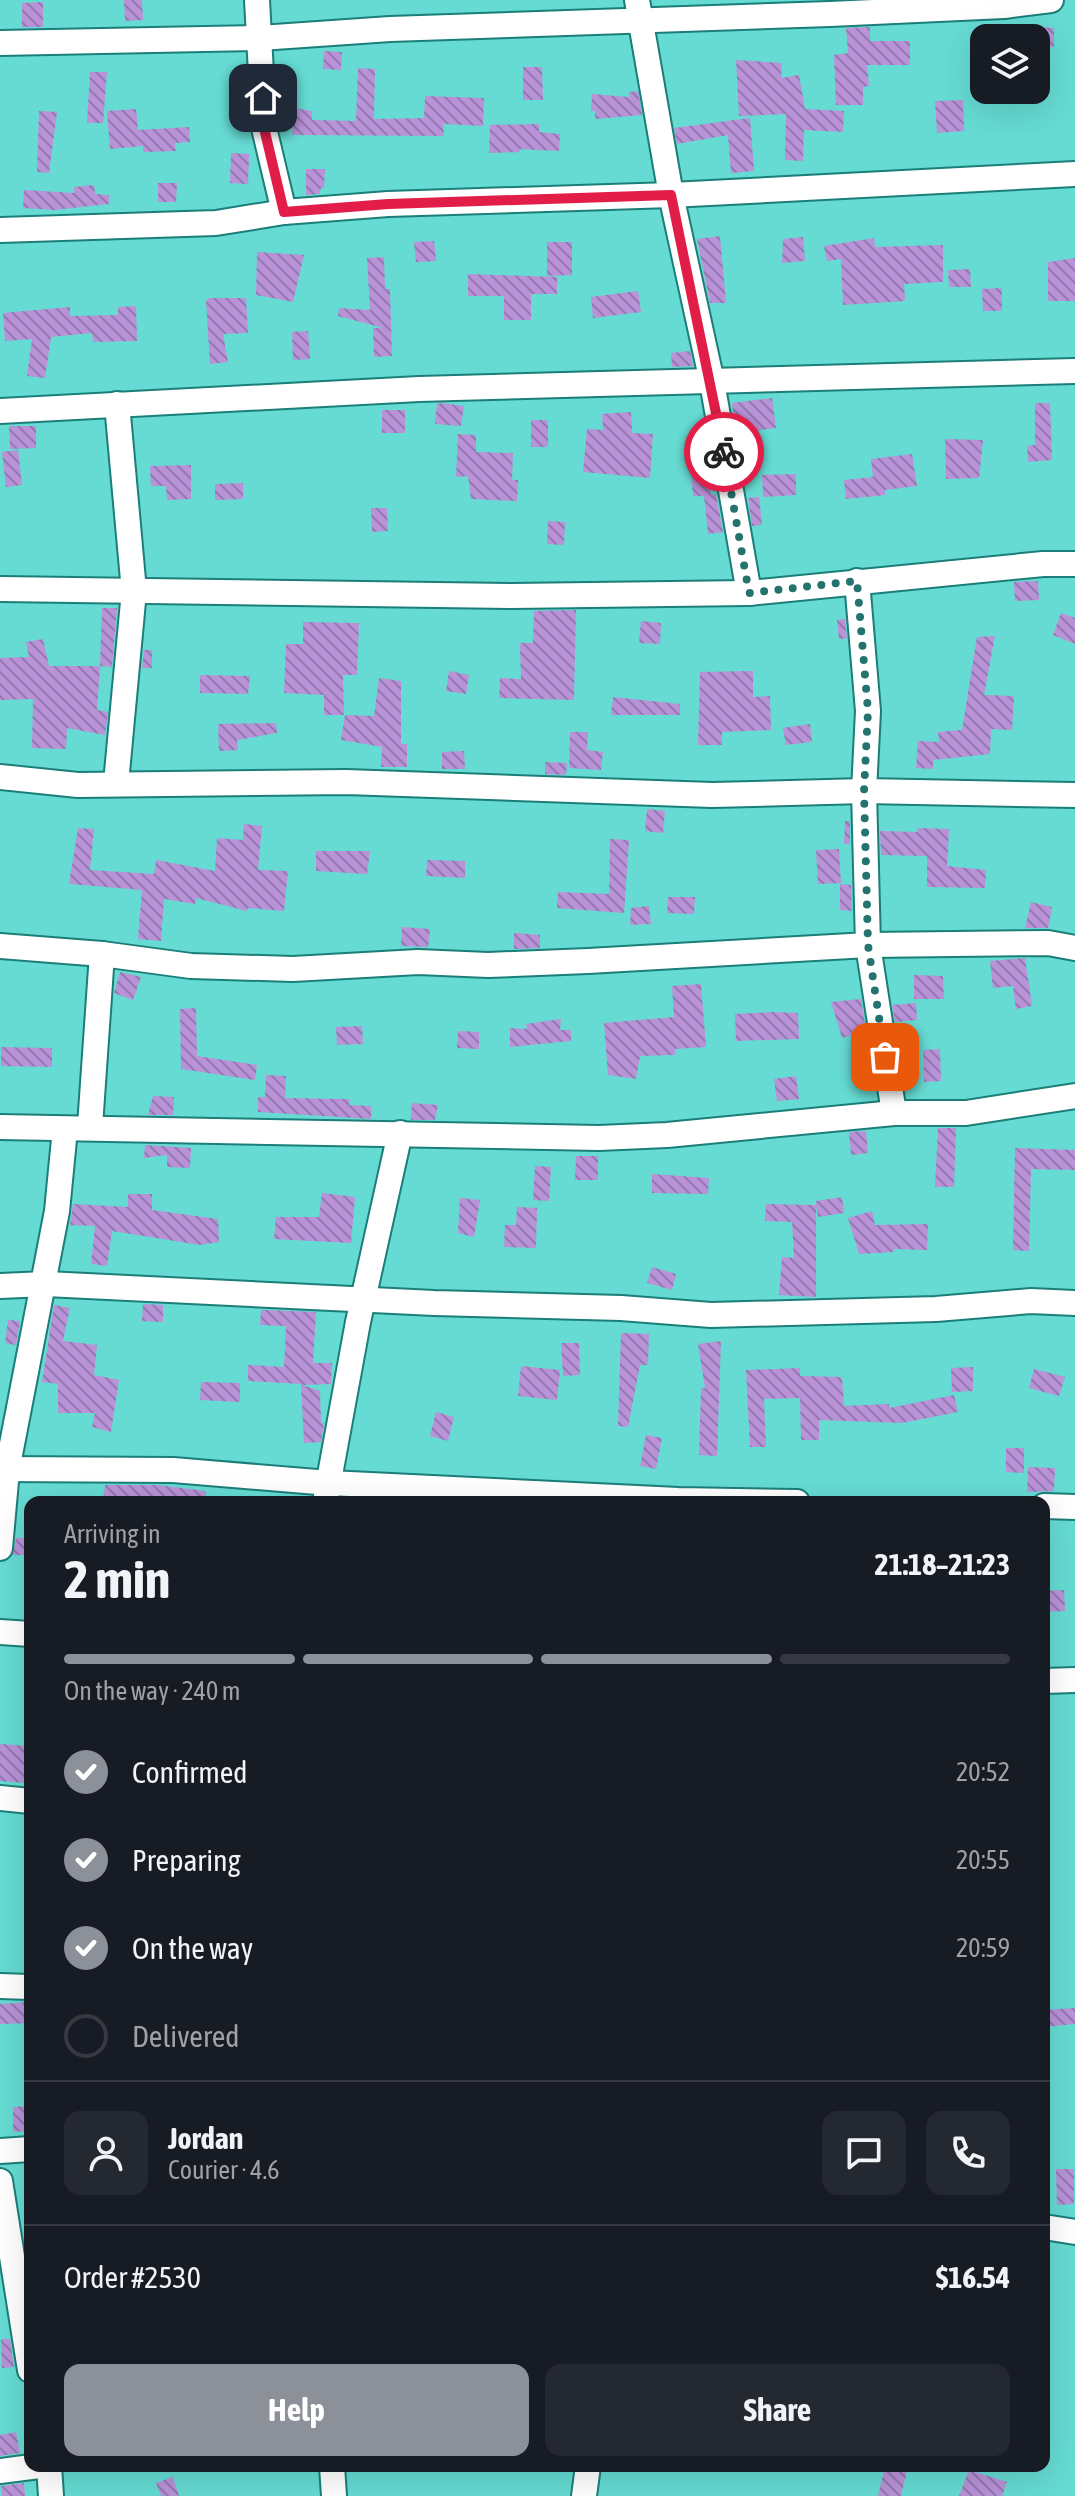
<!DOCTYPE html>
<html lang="en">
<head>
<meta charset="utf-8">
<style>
	body { margin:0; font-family:"Asap Condensed",sans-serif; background:#242831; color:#f1f3f6; height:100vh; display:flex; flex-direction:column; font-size:30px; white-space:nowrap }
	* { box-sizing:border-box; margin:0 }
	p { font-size:26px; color:#9ea1a6 }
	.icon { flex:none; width:44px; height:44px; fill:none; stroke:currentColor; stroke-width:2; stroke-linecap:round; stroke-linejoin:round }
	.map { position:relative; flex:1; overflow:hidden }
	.details { position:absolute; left:24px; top:1496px; width:1026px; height:976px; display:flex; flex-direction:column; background:#171b24; border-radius:16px; box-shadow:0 8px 32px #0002 }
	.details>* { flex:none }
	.buttons { position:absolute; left:970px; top:24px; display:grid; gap:16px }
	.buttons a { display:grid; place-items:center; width:80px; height:80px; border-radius:16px; background:#171b24; box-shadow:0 8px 32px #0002; font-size:40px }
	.pin { position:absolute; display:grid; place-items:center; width:68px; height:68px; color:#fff; margin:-34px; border-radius:16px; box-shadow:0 4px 12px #0006 }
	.courier { position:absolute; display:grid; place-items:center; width:80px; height:80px; margin:-40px; border:6px solid #e11d48; border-radius:50%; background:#fff; color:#222; box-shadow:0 2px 10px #0007 }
	.overview em { font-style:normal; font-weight:700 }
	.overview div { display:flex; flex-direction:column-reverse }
	.overview { display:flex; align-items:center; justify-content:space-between; height:136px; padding:0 40px }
	h1 { font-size:52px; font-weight:700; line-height:60px }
	.bar { display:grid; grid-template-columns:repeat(4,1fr); gap:12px 8px; align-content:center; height:96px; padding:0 40px }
	.bar i { height:10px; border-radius:6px; background:#363941 }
	.bar .active { background:#8c9099 }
	.bar p { grid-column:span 4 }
	.line { display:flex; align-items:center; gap:20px; padding:0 40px; border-top:2px solid #363941 }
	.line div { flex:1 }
	.round { display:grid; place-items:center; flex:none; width:84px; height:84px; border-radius:16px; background:#242831 }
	ol { padding:0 40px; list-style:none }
	li { display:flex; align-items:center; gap:24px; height:88px }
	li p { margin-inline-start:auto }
	li .icon { padding:8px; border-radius:50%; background:#8c9099; color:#fff; stroke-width:4 }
	li:last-child { color:#9ea1a6 }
	li i { width:44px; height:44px; border:4px solid #363941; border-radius:50% }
	.cta { display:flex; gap:16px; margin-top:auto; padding:16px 40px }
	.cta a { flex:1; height:92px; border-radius:16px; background:#8c9099; color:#fff; font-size:32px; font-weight:700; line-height:92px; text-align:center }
	.cta a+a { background:#242831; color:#f1f3f6 }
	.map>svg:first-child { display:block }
	.building { fill:url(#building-back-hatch) }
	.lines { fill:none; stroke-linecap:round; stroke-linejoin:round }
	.minor-casing { stroke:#1b7e78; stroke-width:28 }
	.minor { stroke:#fff; stroke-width:24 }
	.done { stroke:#25736e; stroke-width:8; stroke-dasharray:0 14.4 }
	.route { stroke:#e11d48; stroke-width:10 }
</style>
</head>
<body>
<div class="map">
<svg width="1075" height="2496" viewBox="0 0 1075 2496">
	<defs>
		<pattern id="building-back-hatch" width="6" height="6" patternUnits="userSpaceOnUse" patternTransform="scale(2)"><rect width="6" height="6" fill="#b992d8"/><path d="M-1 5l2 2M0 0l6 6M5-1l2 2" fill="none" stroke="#9478b0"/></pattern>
	</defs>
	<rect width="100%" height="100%" fill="#65dbd3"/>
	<g class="building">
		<path d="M124 0H142L143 20 125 21Z"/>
		<path d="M43 2V27H22V3Z"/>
		<path d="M870 27V41H910V65H867L869 86 863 87V105H836L834 55 848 53 846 28Z"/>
		<path d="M1038 27 1054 28V47H1038Z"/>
		<path d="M324 51 342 52 341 70 323 69Z"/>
		<path d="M736 60 782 63 781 78 799 75 805 109 844 111 843 132 804 130 803 161 785 160 786 114 739 116Z"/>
		<path d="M523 67H542L543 100H523Z"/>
		<path d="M358 68 375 69 374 119 424 118 425 96 484 98 483 126 443 124 444 136 292 135 294 108 312 111V120L356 121Z"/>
		<path d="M90 72H107L103 123H87Z"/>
		<path d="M638 91 642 115 595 119V111H591L592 94 629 97V92Z"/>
		<path d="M963 100 964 131 937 133 935 101Z"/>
		<path d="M136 109 138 130 189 127 190 142 175 143 176 151 143 152V146L110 149 107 111Z"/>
		<path d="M39 111 57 112 49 173 37 172Z"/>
		<path d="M750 118 754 171 731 173 728 135 677 144 674 128Z"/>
		<path d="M539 124V132L560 134 559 151 519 149 520 152 489 153 490 125Z"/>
		<path d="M231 153 249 154 248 184 230 183Z"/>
		<path d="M306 169H325L324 188H321L319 194 306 195Z"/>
		<path d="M158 183H177L176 202H158Z"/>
		<path d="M94 185 95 194 109 195V204L54 210 23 208 24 190 74 193V187Z"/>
		<path d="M720 236 726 303H710L697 239Z"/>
		<path d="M803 237 805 261 782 263 783 239Z"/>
		<path d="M874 238 875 247 943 245V282L904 284 905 301 843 305 841 259 827 261 824 246Z"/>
		<path d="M434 241 436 261 416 262 414 242Z"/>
		<path d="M547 242H572V275L547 276Z"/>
		<path d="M257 252 304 255 293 302 256 295Z"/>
		<path d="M384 257 385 289H390L392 356 374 357 373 328H383L338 316 339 308 370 310 367 258Z"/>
		<path d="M1075 258V301H1048V262Z"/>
		<path d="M970 269 971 287H949L948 270Z"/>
		<path d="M468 274 557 277V294H531V320H504V296H468Z"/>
		<path d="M1002 288V311H983L982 289Z"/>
		<path d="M638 291 641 312 593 318 591 297Z"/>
		<path d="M209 298H246L248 333 223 334 228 362 210 364 206 301Z"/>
		<path d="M136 306 137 341 93 342 92 333 51 337 45 378 27 376 32 339 5 341 3 313 70 307V316L118 315V307Z"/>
		<path d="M308 331 310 359 293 360 292 332Z"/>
		<path d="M690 351 693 366 672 367 671 353Z"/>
		<path d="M772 398 776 428 736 433 732 403Z"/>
		<path d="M441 403 464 406 461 426 435 424 437 404Z"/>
		<path d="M1035 403H1050L1052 460 1028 462 1027 446 1035 445Z"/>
		<rect x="382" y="410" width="23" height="23"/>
		<path d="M631 412 632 433 653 434 650 478 583 472 587 429 603 430 602 414Z"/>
		<rect x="531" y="420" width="17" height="27"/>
		<path d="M9 426H36V448L10 449Z"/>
		<path d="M458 434 476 435V452L513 453 512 480H518L517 501 471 499 468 476 456 477Z"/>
		<path d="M945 439 983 440 979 478 946 479Z"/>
		<path d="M18 450 22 485 6 487 2 452Z"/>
		<path d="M709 454 711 495 716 494 723 532 708 534 704 496H693L690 455Z"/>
		<path d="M912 454 917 486 885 490V495L846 499 844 480 873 477 871 459Z"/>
		<path d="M191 465V499L167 500 166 486H151L150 466Z"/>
		<path d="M796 474V495L763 497 762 475Z"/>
		<path d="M243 483V499L215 500V484Z"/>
		<path d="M759 497 762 525 752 526 748 498Z"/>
		<path d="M371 508H387L388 531 372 532Z"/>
		<path d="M548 521 565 522 564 545 547 544Z"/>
		<path d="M1038 581 1039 600 1015 601 1014 582Z"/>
		<path d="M102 608H117L112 667 100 666Z"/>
		<path d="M576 610 574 700 499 698 500 678 521 679 520 643H533L534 611Z"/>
		<path d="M1061 613 1075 618V644L1053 635Z"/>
		<path d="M845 619 847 638 839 639 837 620Z"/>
		<path d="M641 621 661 623 660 644 639 643Z"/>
		<path d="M303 622 359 623 357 675H343L344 715H324V695L284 693 286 644H303Z"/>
		<path d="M995 636 984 695 1014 696 1012 730 991 729 990 754 933 760V769L916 768 918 741 939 742 938 732 962 730 977 637Z"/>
		<path d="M43 639 49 666H100L97 710 108 712 105 735 67 728 66 749 32 748 33 699 0 700V658L29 657 26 642Z"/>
		<path d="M144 650H152V668H142Z"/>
		<path d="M449 671 469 675 466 694 446 691Z"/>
		<path d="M753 671V697L770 696 771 730 722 732V745H698L700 672Z"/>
		<path d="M200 675 250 676 248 694 200 693Z"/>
		<path d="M379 678 401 681V744H407V767H381L382 747 341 740 345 715 374 716Z"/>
		<path d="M613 697 680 704V715H611Z"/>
		<path d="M276 723 277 733 237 740 238 750 219 751 218 724Z"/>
		<path d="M810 724 812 742 786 745 783 728Z"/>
		<path d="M570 732H588L587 750 603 752 601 770 569 768Z"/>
		<path d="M464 751 465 769H442V752Z"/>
		<path d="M545 762 567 763 566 775 545 774Z"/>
		<path d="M647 809 665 811 663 833 645 831Z"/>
		<path d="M845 821H850V844H844Z"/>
		<path d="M244 824 262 826 258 870 288 871 284 911 248 908 247 911 196 898 195 904 164 899 161 941 138 939 142 890 69 884 78 828 94 829 90 870 154 874 156 860 215 871 217 838 243 840Z"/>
		<path d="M917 828 949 829 947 866 986 870 985 888 927 887V856L881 855 880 831 917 832Z"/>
		<path d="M610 839 629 840 624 913 557 908 558 892 609 894Z"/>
		<path d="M839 849 841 883 818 884 816 850Z"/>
		<path d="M316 851H370L367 874 316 871Z"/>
		<path d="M427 860 465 861V878L426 876Z"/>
		<path d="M840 884 851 885 852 911 840 910Z"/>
		<path d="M668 897H695L694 914 667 913Z"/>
		<path d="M1031 902 1052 907 1048 928H1025Z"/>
		<path d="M649 906 651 924 630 925 631 908Z"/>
		<path d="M402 927 430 929 428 947 401 946Z"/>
		<path d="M514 933 540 935V948L514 949Z"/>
		<path d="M1025 958 1032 1006 1016 1009 1013 986 993 988 990 961Z"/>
		<path d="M120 972 141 977 133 1000 114 993Z"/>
		<path d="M914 975 943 976 944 999H914Z"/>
		<path d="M701 984 706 1047 675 1049V1055L640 1056 636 1079 608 1075 604 1023 674 1017 672 986Z"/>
		<path d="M861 999 866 1031 842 1038 831 1002Z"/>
		<path d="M916 1003 917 1020 895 1022 892 1005Z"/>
		<path d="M196 1008 197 1056 257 1065 255 1080 181 1069 180 1009Z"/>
		<path d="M773 1012 798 1013 799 1039 736 1041 735 1014Z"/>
		<path d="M561 1019 560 1030H571V1041L510 1047V1028L527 1029 526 1024Z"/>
		<path d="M362 1026 363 1044 337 1045 336 1027Z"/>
		<path d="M458 1031 479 1032V1049L457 1048Z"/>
		<path d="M1 1047 52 1048V1067L1 1066Z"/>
		<path d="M940 1049 941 1081 924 1082 923 1050Z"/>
		<path d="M266 1075 286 1076 285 1098 349 1099V1105L371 1106V1119L258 1112V1097H265Z"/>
		<path d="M796 1076 799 1099 777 1101 774 1079Z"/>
		<path d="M153 1096 174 1097 173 1115H148Z"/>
		<path d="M412 1103 438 1105 435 1120H411Z"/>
		<path d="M938 1128H956L954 1187H935Z"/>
		<path d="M866 1131 868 1153 851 1155 849 1132Z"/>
		<path d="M145 1145 191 1148 190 1168 167 1167V1155L144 1158Z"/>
		<path d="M1015 1148 1075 1150V1170L1031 1169 1029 1251 1013 1250Z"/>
		<path d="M576 1156H598V1180H575Z"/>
		<path d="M535 1166 551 1167 549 1201 533 1200Z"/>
		<path d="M652 1174 709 1178 708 1194 652 1193Z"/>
		<path d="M322 1193 355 1197 351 1243 274 1239 276 1217H319Z"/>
		<path d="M128 1194H152V1210L218 1219 219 1242 200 1245 112 1231 107 1266 91 1264 95 1226 70 1225 73 1204 128 1207Z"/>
		<path d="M842 1197 844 1213 818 1217 816 1206V1297L779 1295 782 1257 794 1258 792 1222 765 1221 766 1204 816 1205V1201Z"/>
		<path d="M460 1198 480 1200 474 1237 458 1233Z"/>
		<path d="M517 1207 537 1208 536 1248 504 1247 505 1225H516Z"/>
		<path d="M872 1211 875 1225 928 1224 927 1250 893 1249 894 1252 859 1254 848 1218Z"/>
		<path d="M652 1267 676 1274 672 1290 647 1283Z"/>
		<path d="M143 1304 163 1305V1322L142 1321Z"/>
		<path d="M54 1305 70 1308 63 1341 97 1345 94 1375 119 1380 111 1432 92 1427 95 1413H58V1384L42 1382Z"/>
		<path d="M261 1310 316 1312 313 1363H332L331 1384 302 1385 320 1391 321 1423H324L321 1442 304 1443 301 1384 248 1381V1365L284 1367 286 1326 260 1325Z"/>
		<path d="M8 1320 20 1321 16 1345 5 1343Z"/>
		<path d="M621 1333 649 1334 648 1365H640L628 1427 618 1426Z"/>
		<path d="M721 1341 717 1456 699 1455 701 1388H705L698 1344Z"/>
		<path d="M561 1343H579L580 1375 563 1376Z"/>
		<path d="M521 1366 560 1370 557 1400 518 1396Z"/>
		<path d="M973 1367V1391L952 1392 951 1368Z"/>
		<path d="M800 1368V1376L842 1377 844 1406 889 1404V1408L954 1395 958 1412 902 1423 819 1420V1440H801L800 1398 764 1399 766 1447H750L746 1370Z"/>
		<path d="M1034 1369 1065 1377 1059 1396 1029 1388Z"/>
		<path d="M201 1382 240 1383V1402L200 1400Z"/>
		<path d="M436 1412 454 1417 448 1441 430 1436Z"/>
		<path d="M646 1435 662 1438 656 1469 640 1466Z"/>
		<path d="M1006 1448H1024V1473L1006 1472Z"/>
		<path d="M1028 1467 1055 1468 1054 1491 1027 1492Z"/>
		<path d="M105 1485H158L206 1491V1502L103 1500Z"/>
		<path d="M16 1538H30V1555H13Z"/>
		<path d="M1064 1590 1065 1611 1044 1612V1591Z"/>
		<path d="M0 1744 29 1746 27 1783 0 1781Z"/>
		<path d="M30 2002V2023L0 2024V2004Z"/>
		<path d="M1075 2008V2024L1044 2027V2010Z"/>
		<path d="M30 2106V2131L13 2132V2107Z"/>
		<path d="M1056 2169H1074V2204L1057 2205Z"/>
		<path d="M1 2339H10L14 2367 2 2368Z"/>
		<path d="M16 2432 20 2453 0 2456V2435Z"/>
		<path d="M885 2466 907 2471 901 2496H878Z"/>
		<path d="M969 2470 1007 2482 1002 2496H959Z"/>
		<path d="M173 2477 179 2496H161L156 2483Z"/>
		<path d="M24 2483 25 2496H2L1 2486Z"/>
	</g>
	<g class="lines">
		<g class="minor-casing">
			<g id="minor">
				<path d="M257 0 264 128 284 212"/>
				<path d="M637 0 671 195 712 382 749 593 1043 564H1075"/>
				<path d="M0 43 260 38 390 29 830 14 1004 6 1051 0"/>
				<path d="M0 230 216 223 284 212 388 204 671 195 1075 174"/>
				<path d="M0 411 419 389 1075 371"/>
				<path d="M857 581 868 711 864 791 868 945 894 1113"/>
				<path d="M0 589 511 596 749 593"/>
				<path d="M0 777 78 785 346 782 712 795 864 791 1075 795"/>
				<path d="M116 783 134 591 117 404"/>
				<path d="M0 946 102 954 191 966 293 969 418 962 488 965 588 961 868 945 1048 943 1075 948"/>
				<path d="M90 1126 102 954"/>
				<path d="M0 1127 599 1138 667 1135 894 1113H966L1075 1096"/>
				<path d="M0 1286 46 1284 434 1303 621 1308 711 1315 936 1309 1031 1301 1075 1303"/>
				<path d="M0 1469 173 1470 329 1483 678 1500 797 1502"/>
				<path d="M325 1502 358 1322 400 1133"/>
				<path d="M1044 1506 1075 1507"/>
				<path d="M0 1548 7 1470 57 1211 65 1129"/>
				<path d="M0 1632 30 1634"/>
				<path d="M1044 1681 1075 1680"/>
				<path d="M0 1798 30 1801"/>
				<path d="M0 1986 30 1987"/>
				<path d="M0 2151 30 2149"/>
				<path d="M0 2181 30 2370"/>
				<path d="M1044 2227 1075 2232"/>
				<path d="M49 2466 51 2496"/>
				<path d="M332 2466 334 2496"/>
				<path d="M0 2471 39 2466"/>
				<path d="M584 2496 588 2466"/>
			</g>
		</g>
		<use href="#minor" class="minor"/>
	</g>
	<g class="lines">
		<path class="done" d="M724 452 749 593 857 581 868 711 864 791 868 945 885 1057"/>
		<path class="route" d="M263 98 264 128 284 212 388 204 671 195 724 452"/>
	</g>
</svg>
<div class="buttons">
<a><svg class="icon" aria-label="layers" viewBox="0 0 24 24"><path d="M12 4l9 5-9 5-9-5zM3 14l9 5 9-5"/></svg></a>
</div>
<div class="pin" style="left:885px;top:1057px;background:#ea580c"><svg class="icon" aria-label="bag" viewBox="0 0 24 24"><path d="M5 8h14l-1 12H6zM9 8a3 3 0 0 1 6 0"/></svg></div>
<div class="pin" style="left:263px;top:98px;background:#1f2937"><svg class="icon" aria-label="home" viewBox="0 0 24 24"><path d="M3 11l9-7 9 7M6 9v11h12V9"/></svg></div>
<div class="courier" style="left:724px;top:452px"><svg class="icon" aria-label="bike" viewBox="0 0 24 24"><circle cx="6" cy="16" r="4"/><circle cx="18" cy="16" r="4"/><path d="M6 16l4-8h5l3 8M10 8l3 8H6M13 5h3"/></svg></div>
<section class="details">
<div class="overview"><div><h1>2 min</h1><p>Arriving in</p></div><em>21:18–21:23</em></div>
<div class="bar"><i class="active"></i><i class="active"></i><i class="active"></i><i></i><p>On the way · 240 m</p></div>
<ol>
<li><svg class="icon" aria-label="check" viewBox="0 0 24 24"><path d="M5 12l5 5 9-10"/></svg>Confirmed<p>20:52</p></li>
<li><svg class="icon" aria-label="check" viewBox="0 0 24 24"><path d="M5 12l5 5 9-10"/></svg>Preparing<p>20:55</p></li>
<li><svg class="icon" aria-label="check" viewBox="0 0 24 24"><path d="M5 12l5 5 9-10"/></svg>On the way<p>20:59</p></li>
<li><i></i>Delivered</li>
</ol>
<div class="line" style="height:144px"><a class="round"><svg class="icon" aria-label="person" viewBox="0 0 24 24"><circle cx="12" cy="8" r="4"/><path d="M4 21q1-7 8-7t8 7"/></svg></a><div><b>Jordan</b><p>Courier · 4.6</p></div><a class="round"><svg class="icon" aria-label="chat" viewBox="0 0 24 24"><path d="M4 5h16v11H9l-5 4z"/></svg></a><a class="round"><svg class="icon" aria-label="phone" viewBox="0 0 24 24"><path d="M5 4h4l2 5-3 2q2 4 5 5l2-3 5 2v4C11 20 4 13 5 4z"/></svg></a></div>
<div class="line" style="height:104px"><div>Order #2530</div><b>$16.54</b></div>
<div class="cta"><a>Help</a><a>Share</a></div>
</section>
</div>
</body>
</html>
